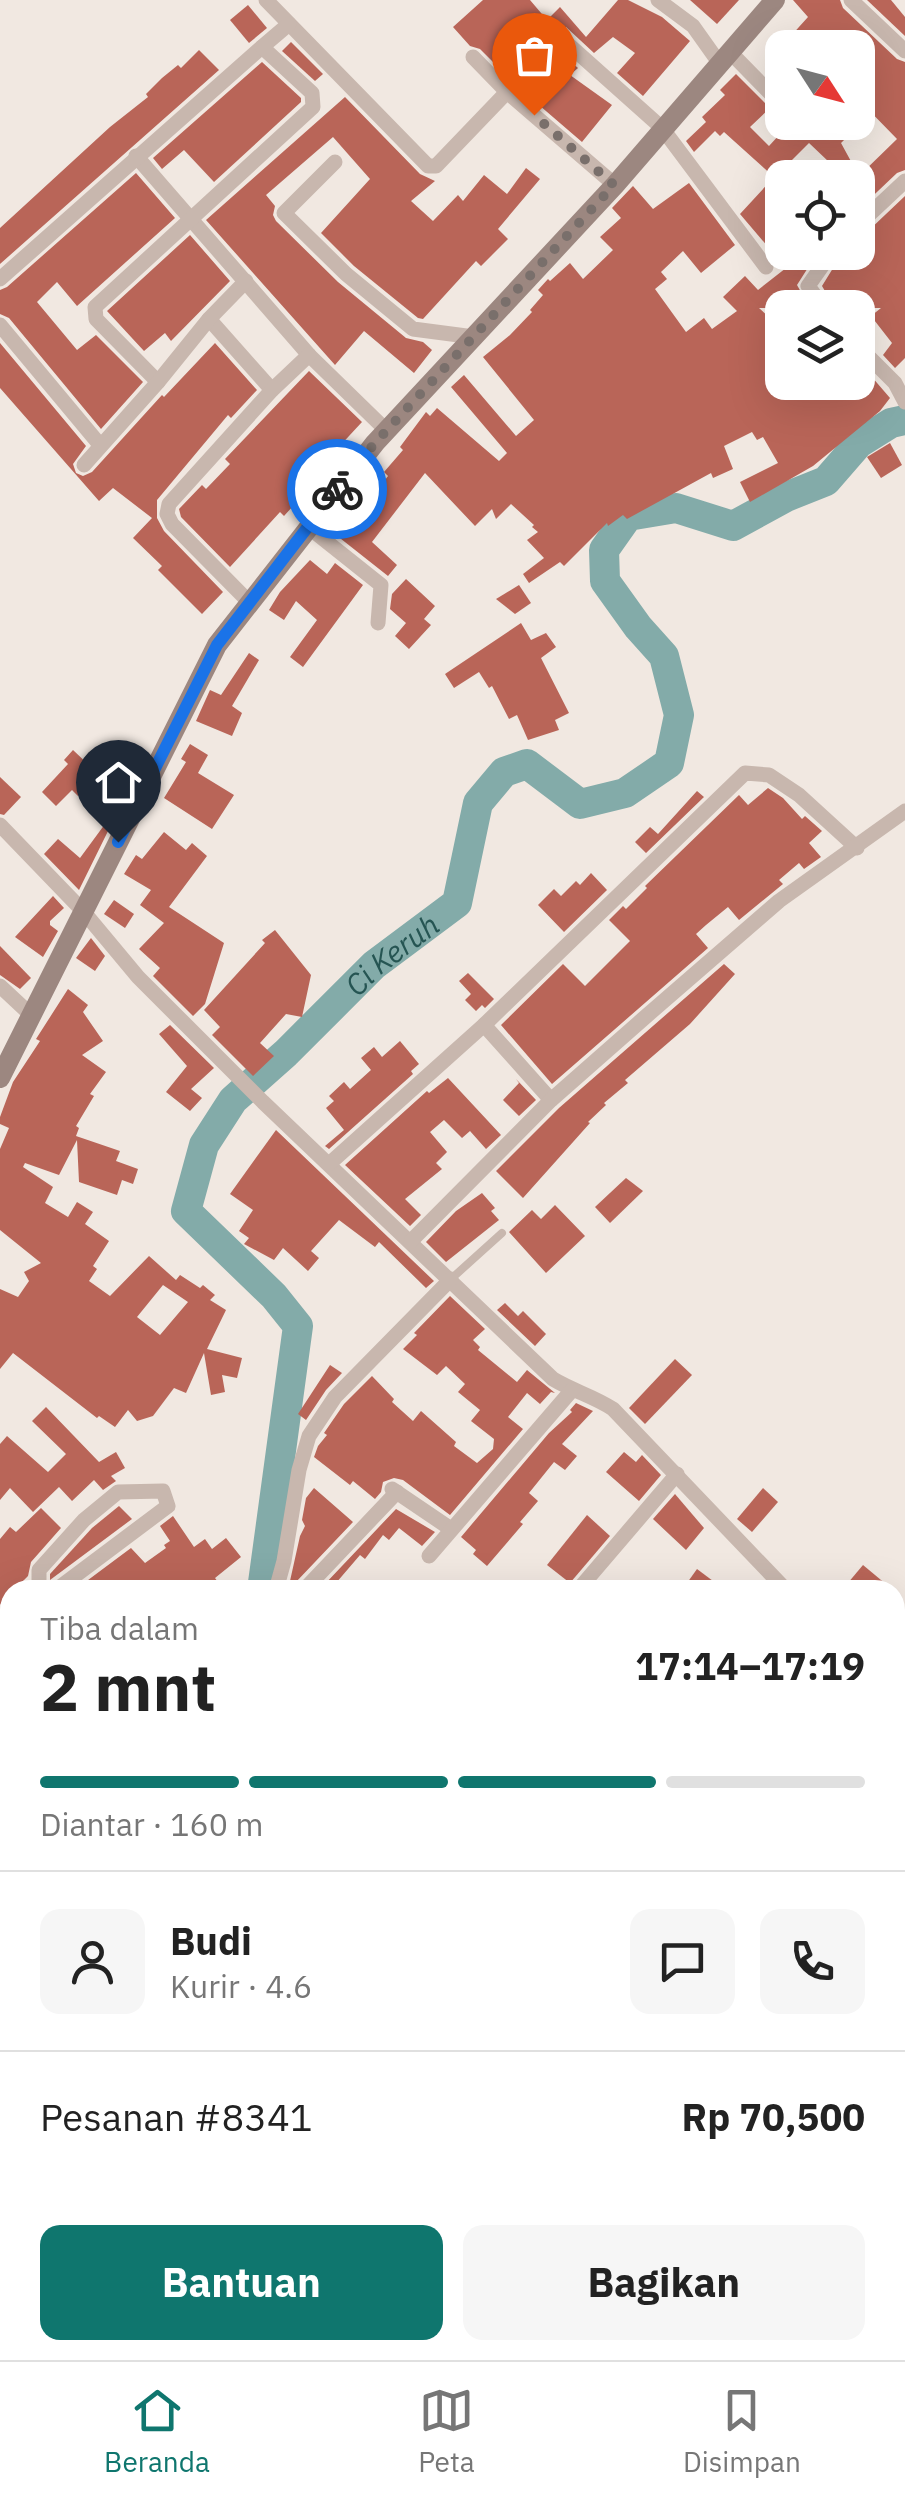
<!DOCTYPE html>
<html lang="id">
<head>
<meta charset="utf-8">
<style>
	body { margin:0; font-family:"IBM Plex Sans",sans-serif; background:#f6f6f6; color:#222; height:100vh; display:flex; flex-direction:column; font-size:38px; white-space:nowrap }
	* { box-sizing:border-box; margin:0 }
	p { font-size:32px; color:#767676 }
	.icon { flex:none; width:55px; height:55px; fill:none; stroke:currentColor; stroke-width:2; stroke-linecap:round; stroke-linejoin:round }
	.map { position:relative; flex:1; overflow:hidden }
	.drawer { position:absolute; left:0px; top:1580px; width:905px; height:780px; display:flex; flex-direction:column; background:#fff; border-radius:30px 30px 0 0; box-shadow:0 10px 40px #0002 }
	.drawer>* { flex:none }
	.needle { width:65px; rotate:126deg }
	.buttons { position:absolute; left:765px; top:30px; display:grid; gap:20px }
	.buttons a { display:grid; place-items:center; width:110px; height:110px; border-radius:20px; background:#fff; box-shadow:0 10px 40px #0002; font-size:50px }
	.pin { position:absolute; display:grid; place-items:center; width:85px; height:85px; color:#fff; margin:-102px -42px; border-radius:50% 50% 50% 0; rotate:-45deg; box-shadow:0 0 10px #0007 }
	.pin .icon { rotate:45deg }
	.courier { position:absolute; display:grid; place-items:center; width:100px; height:100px; margin:-50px; border:8px solid #1a73e8; border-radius:50%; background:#fff; color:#222; box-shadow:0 2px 12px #0007 }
	.head em { font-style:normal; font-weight:700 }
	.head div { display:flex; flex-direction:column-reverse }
	.head { display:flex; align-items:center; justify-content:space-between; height:170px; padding:0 40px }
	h1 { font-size:65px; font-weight:700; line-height:75px }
	.bar { display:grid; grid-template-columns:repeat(4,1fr); gap:15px 10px; align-content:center; height:120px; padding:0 40px }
	.bar i { height:12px; border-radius:8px; background:#e0e0e0 }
	.bar .on { background:#0f766e }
	.bar p { grid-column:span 4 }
	.line { display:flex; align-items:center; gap:25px; padding:0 40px; border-top:2px solid #e0e0e0 }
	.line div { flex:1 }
	.round { display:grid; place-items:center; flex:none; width:105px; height:105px; border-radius:20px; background:#f6f6f6 }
	.button { display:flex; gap:20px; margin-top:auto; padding:20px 40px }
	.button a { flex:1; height:115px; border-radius:20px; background:#0f766e; color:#fff; font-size:40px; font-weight:700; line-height:115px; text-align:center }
	.button a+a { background:#f6f6f6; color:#222 }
	.tabs { display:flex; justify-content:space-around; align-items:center; height:140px; border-top:2px solid #e0e0e0; background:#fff; font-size:28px; color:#767676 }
	.tabs a { display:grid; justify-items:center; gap:5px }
	.tabs .on { color:#0f766e }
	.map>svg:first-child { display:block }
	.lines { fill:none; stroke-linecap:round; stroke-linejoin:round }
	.river { stroke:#83aba9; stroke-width:30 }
	.building { fill:#b96558; fill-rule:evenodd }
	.service { stroke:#c8b7ae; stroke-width:8 }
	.minor { stroke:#c8b7ae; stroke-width:15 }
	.secondary { stroke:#9c8780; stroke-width:20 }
	.done { stroke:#796f6b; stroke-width:10; stroke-dasharray:0 18 }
	.route { stroke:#1a73e8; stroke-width:12 }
	.labels { text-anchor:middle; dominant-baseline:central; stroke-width:8; stroke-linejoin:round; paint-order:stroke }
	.water-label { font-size:30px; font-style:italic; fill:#265553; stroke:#f9f3ee }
</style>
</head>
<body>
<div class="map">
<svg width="905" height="2360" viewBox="0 0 905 2360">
	<rect width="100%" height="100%" fill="#f1e8e1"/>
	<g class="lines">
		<g class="river">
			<path id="s1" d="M262 1590 298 1326 274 1296 186 1211 204 1145 233 1100 286 1053 374 965 457 903 478 803 504 772 527 764 580 804 625 793 669 763 679 715 664 656 638 627 605 581 604 550 628 516 676 508 733 526 786 497 826 481 859 443 891 423 905 420"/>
			<path d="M296 2360 298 2350"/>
		</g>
	</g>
	<g class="building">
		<path d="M483 0H530L547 20 560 7 586 37 618 0H628L662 17 690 41 643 96 617 73 635 53 613 37 594 53 566 27 551 28 548 35 551 44 578 68 570 75 612 105 582 142 525 93 539 79 510 57 499 68 480 49 470 46 453 27Z"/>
		<path d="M690 0H739L717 24Z"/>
		<path d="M793 0H840L843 8 897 59 905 62V170L897 173 858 210V178H812L829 162 809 143 782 170V252H818L797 285 810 308H759L782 329V342L773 349 782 367V382H858V376L865 369 890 398 880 411 813 466 750 502 740 482 778 463 763 437 757 440 752 432 724 446 733 469 713 478 711 473 627 519 623 515 608 526 607 523 564 566 560 562 529 583 523 574 544 558 527 540 538 532 532 527 534 525 511 504 496 519 492 509 475 526 425 473 372 542 397 565 388 576 331 531 343 517 350 524 364 508 388 476 384 472 403 450 400 447 426 412 430 416 437 408 499 461 507 453 451 387 464 375 516 436 534 420 483 357 510 335 532 312 530 310 543 295 538 290 548 279 550 281 570 263 583 279 613 250 600 237 621 218 612 208 631 188 633 186 653 209 689 183 735 245 701 273 683 251 661 272 667 279 655 289 686 332 704 318 712 329 737 311 723 297 745 276 758 290 786 268 740 214 774 177 724 132 720 136 715 131 694 152 686 141 706 122 702 117 725 95 720 90 736 74 767 105 776 108 782 104V122L770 108 750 127 769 146 791 122H834L848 136 841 143 859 176 897 139 858 99V48H847L835 39 827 48H780L808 17Z"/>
		<path d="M867 0H891L905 17V36Z"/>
		<path d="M248 5 267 28 249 43 230 20Z"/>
		<path d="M291 42 323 74 315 81 282 51Z"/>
		<path d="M199 50 219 70 0 264V228L110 127 148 97 146 94 162 78 178 65 181 68Z"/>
		<path d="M262 62 301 98V102L214 182 184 150 162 169 153 158Z"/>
		<path d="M345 97 420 174 435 181 411 201 433 221 458 195 463 201 484 175 507 194 526 168 540 179 498 229 508 239 481 266 476 261 423 319 418 318 354 266 321 233 370 179 333 137 266 195 275 206 273 215 276 221 338 282 406 338 423 342 432 350 414 373 364 331 335 365 206 220Z"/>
		<path d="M136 173 175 218 77 306 57 282 37 302 77 350 96 335 143 382 101 429 9 318 0 314V290L7 287Z"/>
		<path d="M905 196V358L895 368 883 355 892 343 871 316 881 308H835L822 286 843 252H858V236L866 233Z"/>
		<path d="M190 235 230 281 171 341 165 333 144 351 107 311Z"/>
		<path d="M0 343 86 446 73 464 76 473 83 476 92 472 162 395 164 397 215 343 257 390 231 418 228 415 157 500V518L164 531 223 592 202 614 158 570 162 566 133 538 152 518 113 488 99 501 0 388Z"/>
		<path d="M309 371 362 422 298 491 303 495 284 516 280 512 230 567 181 517 179 509 202 485 206 489 230 464 225 459Z"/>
		<path d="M890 443 902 465 881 478 867 457Z"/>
		<path d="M310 560 327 574 335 563 363 585 303 667 290 657 317 620 296 601 284 620 269 610 280 592Z"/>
		<path d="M406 579 435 606 424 619 431 625 409 649 395 636 406 623 390 609 392 594Z"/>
		<path d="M519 585 531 603 515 614 496 599Z"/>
		<path d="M521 623 531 640 546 633 556 647 541 658 569 713 555 720 559 730 528 740 517 715 509 719 492 686 489 688 479 672 454 688 445 674Z"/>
		<path d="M249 653 259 660 232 706 242 713 232 736 196 721 210 690 221 695Z"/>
		<path d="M190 744 208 755 198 773 234 795 212 829 164 798 186 762 181 759Z"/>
		<path d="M73 750 92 768 84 777 90 782 78 796 72 790 56 806 42 792 68 764 64 760Z"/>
		<path d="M0 777 21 797 4 815 0 814Z"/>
		<path d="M768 788 783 798 802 819 805 816 822 831 809 843 821 857 804 869 799 863 779 880 783 884 739 920 728 907 706 925 696 934 708 948 552 1084 501 1025 563 964 585 986 630 941 609 920 623 906 626 909 647 888 645 886 739 795 748 805Z"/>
		<path d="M697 791 704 797 646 853 635 842 650 827 658 834Z"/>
		<path d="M105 824 110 827 79 890 44 854 58 839 80 858Z"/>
		<path d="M164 832 186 850 192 843 207 856 169 907 224 943 205 1004 193 1016 153 976 160 968 139 949 164 923 140 905 151 890 124 874 136 855 142 859Z"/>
		<path d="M591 873 607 890 564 932 538 905 554 889 561 896 576 881 580 885Z"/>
		<path d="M53 896 64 908 50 921V925L58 931 43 957 15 937Z"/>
		<path d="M114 900 134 914 125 928 104 914Z"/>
		<path d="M275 930 311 975 302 1017 286 1014 260 1043 274 1056 253 1076 212 1035 220 1027 204 1010 265 943 262 940Z"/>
		<path d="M91 938 105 956 95 971 76 958Z"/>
		<path d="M0 946 31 978 20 989 0 975Z"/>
		<path d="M724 964 735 974 690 1024 625 1080 628 1083 604 1103 606 1105 588 1122 590 1123 523 1198 496 1171 559 1108Z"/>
		<path d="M468 973 494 999 485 1008 482 1005 476 1011 465 1000 471 994 459 981Z"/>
		<path d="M68 989 88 1005 83 1012 103 1041 82 1055 106 1072 90 1094 94 1096 76 1126 79 1128 76 1136 120 1151 116 1161 138 1169 133 1184 122 1180 117 1195 79 1182 77 1140 59 1175 25 1163 23 1167 53 1187 45 1203 68 1217 77 1202 93 1212 85 1224 109 1241 93 1266 97 1269 89 1281 110 1296 149 1256 176 1280 180 1275 200 1288 203 1285 215 1295 210 1300 226 1310 207 1349 242 1358 237 1378 222 1375 225 1392 211 1395 204 1353 186 1393 174 1388 153 1416 137 1421 128 1410 115 1427 99 1416 97 1418 13 1353 0 1369V1289L18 1297 29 1281 24 1272 41 1263 0 1230V1149L9 1128 0 1124V1117L13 1082 40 1041 36 1039ZM163 1285 188 1302 160 1335 137 1317Z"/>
		<path d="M170 1025 214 1068 191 1089 202 1098 190 1111 166 1092 187 1066 159 1034Z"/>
		<path d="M400 1041 419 1064 411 1071 413 1074 329 1149 325 1146 344 1130 326 1108 334 1101 329 1096 344 1082 350 1089 371 1070 361 1058 374 1047 382 1057Z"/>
		<path d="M448 1078 501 1135 486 1149 470 1131 462 1138 444 1120 430 1132 447 1152 436 1163 442 1169 405 1199 421 1215 410 1226 345 1165 427 1091 429 1093Z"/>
		<path d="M516 1079 536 1100 519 1116 503 1100 519 1083Z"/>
		<path d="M276 1130 434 1281 426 1288 379 1242 375 1247 339 1220 311 1251 319 1258 308 1271 283 1248 274 1260 244 1244 249 1238 239 1231 253 1210 230 1194Z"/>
		<path d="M626 1178 643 1191 610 1223 595 1207Z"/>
		<path d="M482 1193 495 1208 491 1211 499 1220 446 1262 426 1242 456 1211Z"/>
		<path d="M555 1205 585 1236 546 1273 509 1232 532 1210 541 1219Z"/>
		<path d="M450 1296 485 1329 473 1340 480 1347 478 1350 517 1382 527 1370 555 1393 551 1392 540 1404 527 1393 508 1417 523 1429 450 1515 403 1480 394 1478 383 1482 381 1492 375 1499 353 1481 350 1485 314 1457 318 1446 327 1435 324 1433 344 1404 372 1376 394 1399 392 1402 413 1421 421 1411 456 1442 454 1446 477 1463 493 1449 494 1439 471 1421 480 1410 458 1392 465 1384 446 1366 437 1375 403 1349 417 1335 414 1333Z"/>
		<path d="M505 1303 518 1316 523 1311 546 1334 535 1346 497 1310Z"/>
		<path d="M675 1359 692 1375 645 1424 629 1408Z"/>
		<path d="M330 1365 342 1373 326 1390 306 1420 298 1414Z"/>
		<path d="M576 1403 593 1411 562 1444 577 1456 565 1470 554 1462 529 1493 538 1501 520 1522 523 1524 487 1566 473 1554 476 1550 461 1537 549 1433 572 1412 570 1410Z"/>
		<path d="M46 1407 99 1462 116 1452 125 1468 111 1476 116 1481 103 1490 94 1480 72 1501 59 1487 33 1512 10 1488 0 1500V1444L7 1436 48 1472 66 1454 32 1421Z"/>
		<path d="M624 1452 636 1462 642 1455 661 1475 639 1501 606 1472Z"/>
		<path d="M314 1488 353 1522 296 1582 293 1590H288L300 1536 305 1526 302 1520 306 1498Z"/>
		<path d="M763 1488 778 1502 752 1532 737 1519Z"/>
		<path d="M675 1494 704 1528 686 1550 653 1519Z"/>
		<path d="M119 1506 132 1519 50 1580V1574L92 1528Z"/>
		<path d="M41 1508 61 1528 31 1562 28 1576 14 1590H10L0 1605V1539L10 1527 16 1532Z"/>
		<path d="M396 1509 435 1532 422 1546 399 1528 389 1540 383 1535 365 1559 360 1555 330 1590 324 1585Z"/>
		<path d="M587 1515 610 1536 570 1583 547 1565Z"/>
		<path d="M173 1516 194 1547 205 1539 212 1549 226 1538 241 1557 215 1578 224 1590 76 1589 131 1548 145 1563 166 1548 164 1545 170 1541 160 1526Z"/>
		<path d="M863 1565 893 1590H842Z"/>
		<path d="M697 1569 725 1590H682Z"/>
	</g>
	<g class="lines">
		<path class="service" d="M451 1279 502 1233"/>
		<g class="minor">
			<path d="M266 0 428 166H436L507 92"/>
			<path d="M658 0 693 26 720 64"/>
			<path d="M851 0 905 51"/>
			<path d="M559 36 662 128 766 267"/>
			<path d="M731 53 774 97"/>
			<path d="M473 57 507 92 615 185"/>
			<path d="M136 156 309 355 387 431"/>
			<path d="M335 162 284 213 346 274 413 329 474 337"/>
			<path d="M858 225 905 181"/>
			<path d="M0 279 262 47"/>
			<path d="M824 308 808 286 832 252"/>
			<path d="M209 319 272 390"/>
			<path d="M0 325 100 445"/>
			<path d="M858 346 895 383 905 402"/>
			<path d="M158 382 96 319 95 307 313 107 312 93 262 47 289 24"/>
			<path d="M84 465 158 382 209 319 246 281"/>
			<path d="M307 526 381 585 378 623"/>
			<path d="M249 602 172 524 167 514 169 504 272 390 309 355"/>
			<path d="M0 825 83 911 138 977 263 1102 553 1379C573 1391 593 1396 613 1409L786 1590"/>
			<path d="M0 986 30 1014"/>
			<path d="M484 1025 551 1100"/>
			<path d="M329 1164 484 1025 745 773 769 775 799 795 857 848"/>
			<path d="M411 1241 551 1100 643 1019 779 901 905 811"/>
			<path d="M392 1489 451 1529"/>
			<path d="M429 1556 572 1390"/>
			<path d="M39 1590V1570L84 1520 118 1492 163 1491 168 1506 56 1590"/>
			<path d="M276 1590 284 1561 299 1470 309 1436 335 1397 451 1279"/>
			<path d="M304 1590 397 1492"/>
			<path d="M578 1590 677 1474"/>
			<path d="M0 1638 10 1625"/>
			<path d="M0 1675 10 1686"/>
			<path d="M895 1704 905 1714"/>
			<path d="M895 2113 903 2126 895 2149"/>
			<path d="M895 2272 905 2282"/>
			<path d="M0 2320 10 2332"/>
			<path d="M25 2350 29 2355 28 2360"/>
			<path d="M824 2350 832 2360"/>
		</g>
		<path class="secondary" d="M0 1078 217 645 375 443 615 185 775 0"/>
	</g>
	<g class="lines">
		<path class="done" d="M337 489 375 443 614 185 534 115"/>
		<path class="route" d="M118 842 217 645 337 489"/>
	</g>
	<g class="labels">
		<g class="water-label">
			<text stroke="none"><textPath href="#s1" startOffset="765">Ci Keruh</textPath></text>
		</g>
	</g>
</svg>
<div class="buttons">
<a><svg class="needle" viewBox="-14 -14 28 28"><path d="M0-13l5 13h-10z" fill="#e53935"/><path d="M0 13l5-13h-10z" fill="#767676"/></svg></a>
<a><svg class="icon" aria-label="locate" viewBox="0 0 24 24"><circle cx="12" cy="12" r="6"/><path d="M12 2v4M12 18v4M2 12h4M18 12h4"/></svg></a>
<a><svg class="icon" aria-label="layers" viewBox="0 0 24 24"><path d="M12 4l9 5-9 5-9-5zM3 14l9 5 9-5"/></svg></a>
</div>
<div class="pin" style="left:534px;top:115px;background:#ea580c"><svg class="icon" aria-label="bag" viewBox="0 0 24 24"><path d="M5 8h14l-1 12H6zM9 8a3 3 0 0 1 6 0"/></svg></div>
<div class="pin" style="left:118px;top:842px;background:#1f2937"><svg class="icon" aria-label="home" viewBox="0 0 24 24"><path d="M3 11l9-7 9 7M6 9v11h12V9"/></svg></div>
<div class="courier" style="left:337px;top:489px"><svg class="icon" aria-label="bike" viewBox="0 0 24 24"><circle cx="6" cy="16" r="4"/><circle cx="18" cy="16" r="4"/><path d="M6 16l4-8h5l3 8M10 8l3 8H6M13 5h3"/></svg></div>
<section class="drawer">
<div class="head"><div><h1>2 mnt</h1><p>Tiba dalam</p></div><em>17:14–17:19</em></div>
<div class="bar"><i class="on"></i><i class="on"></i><i class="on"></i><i></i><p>Diantar · 160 m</p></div>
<div class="line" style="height:180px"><a class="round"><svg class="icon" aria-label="person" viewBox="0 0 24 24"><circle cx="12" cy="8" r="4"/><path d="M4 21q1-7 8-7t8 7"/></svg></a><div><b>Budi</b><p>Kurir · 4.6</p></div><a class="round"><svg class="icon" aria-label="chat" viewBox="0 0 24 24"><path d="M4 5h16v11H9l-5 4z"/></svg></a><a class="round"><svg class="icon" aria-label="phone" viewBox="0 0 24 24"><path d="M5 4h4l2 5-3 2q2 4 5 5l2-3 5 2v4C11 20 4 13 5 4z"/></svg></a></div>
<div class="line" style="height:130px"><div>Pesanan #8341</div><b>Rp 70,500</b></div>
<div class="button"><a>Bantuan</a><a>Bagikan</a></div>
</section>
</div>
<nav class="tabs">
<a class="on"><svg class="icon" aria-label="home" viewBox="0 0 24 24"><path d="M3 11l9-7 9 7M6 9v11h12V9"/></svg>Beranda</a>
<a><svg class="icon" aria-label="map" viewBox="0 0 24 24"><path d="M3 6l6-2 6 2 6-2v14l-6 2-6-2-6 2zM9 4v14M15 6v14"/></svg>Peta</a>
<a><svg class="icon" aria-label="saved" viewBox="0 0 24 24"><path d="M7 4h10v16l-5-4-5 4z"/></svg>Disimpan</a>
</nav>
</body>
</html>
